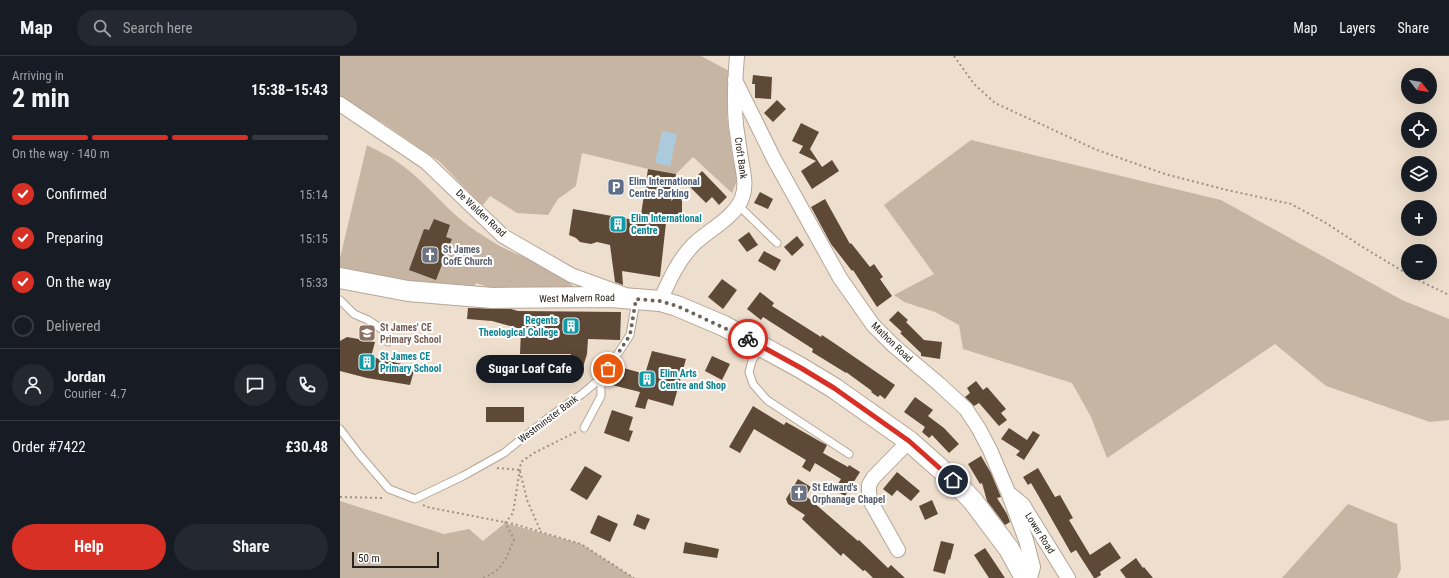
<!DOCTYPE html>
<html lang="en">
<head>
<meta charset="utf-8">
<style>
	body { margin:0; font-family:"Roboto Condensed",sans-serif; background:#242831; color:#f1f3f6; height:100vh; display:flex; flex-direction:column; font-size:15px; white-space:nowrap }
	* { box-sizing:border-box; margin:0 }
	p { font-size:13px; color:#9ea1a6 }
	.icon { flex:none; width:22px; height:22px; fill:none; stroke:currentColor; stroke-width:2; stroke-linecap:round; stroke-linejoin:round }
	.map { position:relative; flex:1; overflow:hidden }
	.side { display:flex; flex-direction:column; background:#171b24; width:340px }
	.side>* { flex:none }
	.needle { width:26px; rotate:121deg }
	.controls { position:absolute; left:1061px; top:12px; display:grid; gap:8px }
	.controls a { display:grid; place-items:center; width:36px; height:36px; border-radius:50%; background:#171b24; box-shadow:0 4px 16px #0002; font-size:20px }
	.scale { position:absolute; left:12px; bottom:10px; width:87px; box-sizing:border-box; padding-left:4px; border:2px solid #29231d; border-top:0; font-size:11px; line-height:14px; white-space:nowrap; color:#29231d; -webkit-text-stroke:3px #fff; paint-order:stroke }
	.pin { position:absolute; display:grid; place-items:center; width:34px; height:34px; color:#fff; margin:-17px; border:2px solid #fff; border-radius:50%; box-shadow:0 1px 4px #0007 }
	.courier { position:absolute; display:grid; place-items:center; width:40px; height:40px; margin:-20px; border:3px solid #d93025; border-radius:50%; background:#fff; color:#222; box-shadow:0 1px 5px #0007 }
	.bubble { position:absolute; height:28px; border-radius:14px; background:#171b24; box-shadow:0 4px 16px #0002; font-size:13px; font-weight:700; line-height:28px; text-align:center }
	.headline em { font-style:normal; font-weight:700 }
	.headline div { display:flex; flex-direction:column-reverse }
	.headline { display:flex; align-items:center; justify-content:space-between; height:68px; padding:0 12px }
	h1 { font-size:26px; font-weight:700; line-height:30px }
	.bar { display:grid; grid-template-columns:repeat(4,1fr); gap:6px 4px; align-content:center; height:48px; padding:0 12px }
	.bar i { height:5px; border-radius:3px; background:#363941 }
	.bar .on { background:#d93025 }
	.bar p { grid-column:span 4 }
	.line { display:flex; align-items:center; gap:10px; padding:0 12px; border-top:1px solid #363941 }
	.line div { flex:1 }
	.round { display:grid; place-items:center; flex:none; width:42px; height:42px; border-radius:21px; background:#242831 }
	ol { padding:0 12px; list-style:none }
	li { display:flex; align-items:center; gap:12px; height:44px }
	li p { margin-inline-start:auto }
	li .icon { padding:4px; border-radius:50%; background:#d93025; color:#fff; stroke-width:4 }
	li:last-child { color:#9ea1a6 }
	li i { width:22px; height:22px; border:2px solid #363941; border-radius:50% }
	.button { display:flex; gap:8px; margin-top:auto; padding:8px 12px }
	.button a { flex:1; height:46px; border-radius:24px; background:#d93025; color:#fff; font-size:16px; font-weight:700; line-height:46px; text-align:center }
	.button a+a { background:#242831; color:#f1f3f6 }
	header { display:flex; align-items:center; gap:24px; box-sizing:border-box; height:56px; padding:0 20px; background:#171b24; border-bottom:1px solid #363941 }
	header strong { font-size:19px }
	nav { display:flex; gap:22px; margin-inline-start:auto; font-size:14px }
	.search { width:280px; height:36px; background:#242831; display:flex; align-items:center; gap:10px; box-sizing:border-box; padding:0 14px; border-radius:22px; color:#9ea1a6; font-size:15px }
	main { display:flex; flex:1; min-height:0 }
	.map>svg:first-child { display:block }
	.green { fill:#c7b5a3 }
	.water { fill:#abcbdc }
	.building { fill:#5d4935 }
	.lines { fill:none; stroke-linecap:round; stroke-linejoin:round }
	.service-casing { stroke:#b6a697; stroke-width:9 }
	.minor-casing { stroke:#b6a697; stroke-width:16 }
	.secondary-casing { stroke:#b6a697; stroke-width:22 }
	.path { stroke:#9e9285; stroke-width:2; stroke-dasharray:2 3; stroke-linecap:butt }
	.service { stroke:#fff; stroke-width:7 }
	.minor { stroke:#fff; stroke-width:14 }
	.secondary { stroke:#fff; stroke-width:20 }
	.done { stroke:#6e645b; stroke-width:4; stroke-dasharray:0 7.2 }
	.route { stroke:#d93025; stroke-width:5 }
	.labels { text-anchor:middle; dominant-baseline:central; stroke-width:4; stroke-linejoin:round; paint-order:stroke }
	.street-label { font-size:10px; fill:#29231d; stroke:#fff }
	.service-label { font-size:10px; font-weight:bold; fill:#4e5e75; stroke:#fff; text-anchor:start }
	.culture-label { font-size:10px; font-weight:bold; fill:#0d838f; stroke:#fff; text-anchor:start }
	.worship-label { font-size:10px; font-weight:bold; fill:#5b616d; stroke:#fff; text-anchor:start }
	.education-label { font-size:10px; font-weight:bold; fill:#785e54; stroke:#fff; text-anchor:start }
</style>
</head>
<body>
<header>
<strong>Map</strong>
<div class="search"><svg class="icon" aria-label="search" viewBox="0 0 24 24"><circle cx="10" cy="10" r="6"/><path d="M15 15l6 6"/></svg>Search here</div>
<nav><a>Map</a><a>Layers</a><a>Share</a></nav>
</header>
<main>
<section class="side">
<div class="headline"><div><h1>2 min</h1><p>Arriving in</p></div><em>15:38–15:43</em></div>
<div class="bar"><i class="on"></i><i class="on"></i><i class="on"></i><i></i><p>On the way · 140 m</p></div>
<ol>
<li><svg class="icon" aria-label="check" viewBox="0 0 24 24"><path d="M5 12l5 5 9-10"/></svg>Confirmed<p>15:14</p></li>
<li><svg class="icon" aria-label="check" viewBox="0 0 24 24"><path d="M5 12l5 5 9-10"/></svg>Preparing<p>15:15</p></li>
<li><svg class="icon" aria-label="check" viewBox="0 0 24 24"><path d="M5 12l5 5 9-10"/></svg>On the way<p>15:33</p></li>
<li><i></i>Delivered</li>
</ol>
<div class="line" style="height:72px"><a class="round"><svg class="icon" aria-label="person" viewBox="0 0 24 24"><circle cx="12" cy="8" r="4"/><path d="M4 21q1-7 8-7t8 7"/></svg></a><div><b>Jordan</b><p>Courier · 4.7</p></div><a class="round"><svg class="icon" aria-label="chat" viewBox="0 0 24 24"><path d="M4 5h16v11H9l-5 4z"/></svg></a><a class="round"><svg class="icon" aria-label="phone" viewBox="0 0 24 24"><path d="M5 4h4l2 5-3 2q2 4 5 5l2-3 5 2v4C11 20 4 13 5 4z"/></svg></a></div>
<div class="line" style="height:52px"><div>Order #7422</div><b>£30.48</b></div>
<div class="button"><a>Help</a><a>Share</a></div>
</section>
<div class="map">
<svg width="1109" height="522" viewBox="0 0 1109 522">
	<rect width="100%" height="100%" fill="#eedecd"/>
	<g class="green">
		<path d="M0 0H361L391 16 387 61 392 99 398 122 392 137 353 101 336 118 308 113 242 97 236 130 218 143 208 159 177 157 150 140 142 150 100 106 42 66 0 42Z"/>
		<path d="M631 84 881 144 1062 244 1109 263V364L1090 366 986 330 935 288 767 402 751 361 732 327 623 293 619 269 595 256 564 246 554 239 594 218 544 149Z"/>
		<path d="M27 89C38 95 50 100 59 107 82 123 99 145 120 163 132 173 145 181 158 189 175 199 226 215 234 232L161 237 148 231 136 227 132 236 0 215V202Z"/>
		<path d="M0 445 104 478 129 473 143 485 165 467 241 488 294 522H0Z"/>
		<path d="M1008 448 1057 468 1061 513 1057 522H942Z"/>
	</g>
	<path class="water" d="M322 75 337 78 330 110 315 107Z"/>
	<g class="building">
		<path d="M413 19 432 21 431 43 415 42V28H412Z"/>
		<path d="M437 44 446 53 433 66 424 57Z"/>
		<path d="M461 67 479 76 470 93 482 111 492 104 499 115 472 133 461 115 476 105 459 97 463 90 452 85Z"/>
		<path d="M308 113 336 118 331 145 340 137 342 146V168L326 167 320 221 282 215 283 229 275 226 270 189 257 186 251 188 240 186 236 182 229 179 233 153 300 165Z"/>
		<path d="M362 115 387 141 379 149 372 141 366 147 348 129Z"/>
		<path d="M420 136 433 143 428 153 414 147Z"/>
		<path d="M485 143 510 188 511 187 530 211 534 208 543 221 540 223 552 240 537 251 513 214 512 215 491 188 471 151Z"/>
		<path d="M94 163 110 169 106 181 112 183 96 224 69 214 84 173 89 174Z"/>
		<path d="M409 176 418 189 407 196 398 184Z"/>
		<path d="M457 180 464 189 452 200 444 191Z"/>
		<path d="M424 195 441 204 435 215 418 205Z"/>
		<path d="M382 223 397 234 383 253 368 241Z"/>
		<path d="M420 236 434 247 432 250 481 281 482 279 497 289 555 329 545 343 540 339 538 341 531 336 532 335 506 316V317L472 296 473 293 423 261 421 264 407 253Z"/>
		<path d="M128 252 171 253 178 255 281 256 280 284 248 283 247 298 240 321 225 318 231 298H180L181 273 152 265 127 263Z"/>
		<path d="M558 255 568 264 566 266 584 284 602 286 600 303 581 300V297L560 277 562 276 549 264Z"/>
		<path d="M7 281 35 286 31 301 75 311 70 329 27 322 0 315V285Z"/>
		<path d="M312 295 346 303 333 350 308 343 305 353 295 351 300 336 272 329 280 311 305 318Z"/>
		<path d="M372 300 390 308 382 324 365 315Z"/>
		<path d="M636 325 643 334 647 331 666 353 661 357 667 364 659 370 639 347 634 350 625 341 630 337 627 332Z"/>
		<path d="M575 341 593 354 588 360 604 372 619 388 609 397 592 379 589 382 582 376 585 371 564 356Z"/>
		<path d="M413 350 444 369 446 366 481 386 487 389 483 397 508 411 509 409 520 416 505 440 494 434 501 423 475 407 470 416 462 411 466 404 414 373 400 397 389 391Z"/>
		<rect x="146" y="351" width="38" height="15"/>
		<path d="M272 354 293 361 289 374 293 375 289 386 264 377Z"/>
		<path d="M669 372 687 384 693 375 700 379 684 404 676 399 680 395 661 383Z"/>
		<path d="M641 400 651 417 661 441 657 442 667 458 670 466 665 469 647 445 642 427 640 428 628 408Z"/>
		<path d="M245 410 262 420 247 444 230 434Z"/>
		<path d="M698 412 715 441 720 439 733 462 729 464 750 499 770 486 781 502 760 516 761 519 756 522H754L736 494 731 497 698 439 691 427 688 429 683 421Z"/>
		<path d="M557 416 580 435 571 445 557 434 552 440 543 433Z"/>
		<path d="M458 423 471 431 466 440 518 485 519 484 548 512 551 509 565 522H533L525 514 523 515 503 497 501 500 462 463 465 459 448 448 446 443Z"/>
		<path d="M592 444 598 458 585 464 579 450Z"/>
		<path d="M297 458 310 463 305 474 293 469Z"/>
		<path d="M258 459 278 468 270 486 250 477Z"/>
		<path d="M601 485 614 488 610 504 609 503 605 518 593 515Z"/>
		<path d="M345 486 379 493 377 502 343 497Z"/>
		<path d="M645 492 665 522H649L634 499Z"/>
		<path d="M796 502 803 512 804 511 813 522H786L780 514Z"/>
	</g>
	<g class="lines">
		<g class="service-casing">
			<g id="service">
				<path d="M398 149 437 187"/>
				<path d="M0 244 14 258 28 264 43 274 48 286"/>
				<path d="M420 292 412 305 409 316 413 328 427 344 509 398"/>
				<path d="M244 372 261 340V322"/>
				<path d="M0 373 19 398 49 433 75 443 123 420 164 397 208 362 242 338 261 322 268 313 290 279 296 245"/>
			</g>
		</g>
		<g class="minor-casing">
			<g id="minor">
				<path d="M395 24 434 103 500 222 533 269 554 290 599 328 626 353 639 373 650 394 668 436 686 484 693 511 690 522"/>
				<path d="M0 48 86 106 163 180 231 219 283 238"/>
				<path d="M320 245C329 225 338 204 354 188 369 174 395 161 402 142 407 129 403 116 401 103 399 92 398 81 396 70 394 47 395 23 397 0"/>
				<path d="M671 439 683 449 728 522"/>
				<path d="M558 494 532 448 529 438V429L533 422 569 385"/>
			</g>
		</g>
		<g class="secondary-casing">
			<path id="secondary" d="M0 222 68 235 152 242 270 241 320 245 337 250 384 270 461 312 494 332 569 385 613 424 633 445 669 493 685 522"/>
		</g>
		<g class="path">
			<path d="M614 0 634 28 655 47 757 94 825 118 887 134 951 148 986 167 1021 190 1074 222 1109 239"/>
			<path d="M157 412 180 414"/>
			<path d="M180 415 187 444 201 476"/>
			<path d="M0 441 45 442"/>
			<path d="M83 449 87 451 174 468 241 488 294 522"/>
			<path d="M165 467 173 457 181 406 194 397 236 376"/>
			<path d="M143 522C164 513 166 503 174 483L165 467"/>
		</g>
		<use href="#service" class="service"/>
		<use href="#minor" class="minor"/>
		<use href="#secondary" class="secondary"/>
	</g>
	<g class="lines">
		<path class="done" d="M268 313 290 279 296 243 320 245 337 250 408 283"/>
		<path class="route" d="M408 283 461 312 494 332 569 385 613 424"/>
	</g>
	<defs>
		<g id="parking-square" transform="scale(0.9)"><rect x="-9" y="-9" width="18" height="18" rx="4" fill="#5c6f8a" stroke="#fff"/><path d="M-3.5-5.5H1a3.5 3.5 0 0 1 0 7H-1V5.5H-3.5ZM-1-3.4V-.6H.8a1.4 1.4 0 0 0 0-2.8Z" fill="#fff"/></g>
		<g id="building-square" transform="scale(0.9)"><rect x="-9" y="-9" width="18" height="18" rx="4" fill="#0f9aa8" stroke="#fff"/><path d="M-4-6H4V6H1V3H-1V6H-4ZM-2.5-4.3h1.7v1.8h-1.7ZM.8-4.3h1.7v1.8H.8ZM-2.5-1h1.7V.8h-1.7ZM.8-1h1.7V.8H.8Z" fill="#fff"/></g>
		<g id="church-square" transform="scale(0.9)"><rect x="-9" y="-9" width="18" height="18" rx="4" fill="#6b7280" stroke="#fff"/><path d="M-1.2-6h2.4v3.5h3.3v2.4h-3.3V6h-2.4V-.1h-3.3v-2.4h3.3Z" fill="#fff"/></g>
		<g id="school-square" transform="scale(0.9)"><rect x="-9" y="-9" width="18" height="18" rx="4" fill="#8d6e63" stroke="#fff"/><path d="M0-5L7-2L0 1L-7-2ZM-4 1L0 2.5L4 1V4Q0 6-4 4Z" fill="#fff"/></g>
	</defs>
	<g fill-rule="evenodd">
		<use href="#parking-square" x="276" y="131"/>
		<use href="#building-square" x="278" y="168"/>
		<use href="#church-square" x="90" y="199"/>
		<use href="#building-square" x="231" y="270"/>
		<use href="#school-square" x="27" y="277"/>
		<use href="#building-square" x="27" y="306"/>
		<use href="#building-square" x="307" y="323"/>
		<use href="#church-square" x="459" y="437"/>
	</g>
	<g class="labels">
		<g class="street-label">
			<text transform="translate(401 102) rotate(82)">Croft Bank</text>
			<text transform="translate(141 157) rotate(43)">De Walden Road</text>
			<text transform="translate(237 242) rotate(-1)">West Malvern Road</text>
			<text transform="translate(552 286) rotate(44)">Mathon Road</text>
			<text transform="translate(208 363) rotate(-37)">Westminster Bank</text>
			<text transform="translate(700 477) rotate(58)">Lower Road</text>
		</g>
		<g class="service-label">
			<text x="289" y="125">Elim International<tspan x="289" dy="12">Centre Parking</tspan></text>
		</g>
		<g class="culture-label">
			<text x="291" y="162">Elim International<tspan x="291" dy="12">Centre</tspan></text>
			<text x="218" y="264" text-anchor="end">Regents<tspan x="218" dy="12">Theological College</tspan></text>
			<text x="40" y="300">St James CE<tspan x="40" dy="12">Primary School</tspan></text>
			<text x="320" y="317">Elim Arts<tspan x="320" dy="12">Centre and Shop</tspan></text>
		</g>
		<g class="worship-label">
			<text x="103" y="193">St James<tspan x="103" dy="12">CofE Church</tspan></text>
			<text x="472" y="431">St Edward's<tspan x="472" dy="12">Orphanage Chapel</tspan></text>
		</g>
		<g class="education-label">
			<text x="40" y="271">St James' CE<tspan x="40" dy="12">Primary School</tspan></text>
		</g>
	</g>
</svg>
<div class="controls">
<a><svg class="needle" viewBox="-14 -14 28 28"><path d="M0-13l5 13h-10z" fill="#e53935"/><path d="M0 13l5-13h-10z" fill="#9ea1a6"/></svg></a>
<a><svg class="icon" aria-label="locate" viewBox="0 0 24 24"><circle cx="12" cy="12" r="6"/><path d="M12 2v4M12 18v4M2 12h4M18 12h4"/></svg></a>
<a><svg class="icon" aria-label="layers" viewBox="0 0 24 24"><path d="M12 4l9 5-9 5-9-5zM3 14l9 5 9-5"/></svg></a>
<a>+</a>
<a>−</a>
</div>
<div class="scale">50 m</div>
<div class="pin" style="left:268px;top:313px;background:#ea580c"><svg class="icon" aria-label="bag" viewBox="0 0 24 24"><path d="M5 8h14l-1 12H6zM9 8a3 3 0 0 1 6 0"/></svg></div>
<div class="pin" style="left:613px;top:424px;background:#1f2937"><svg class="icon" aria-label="home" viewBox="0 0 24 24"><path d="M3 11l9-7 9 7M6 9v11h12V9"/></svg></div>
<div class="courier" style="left:408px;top:283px"><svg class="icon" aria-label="bike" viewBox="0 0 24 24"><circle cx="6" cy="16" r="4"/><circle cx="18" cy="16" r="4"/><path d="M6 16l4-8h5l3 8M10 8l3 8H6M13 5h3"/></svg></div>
<div class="bubble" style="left:136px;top:299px;width:108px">Sugar Loaf Cafe</div>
</div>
</main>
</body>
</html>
